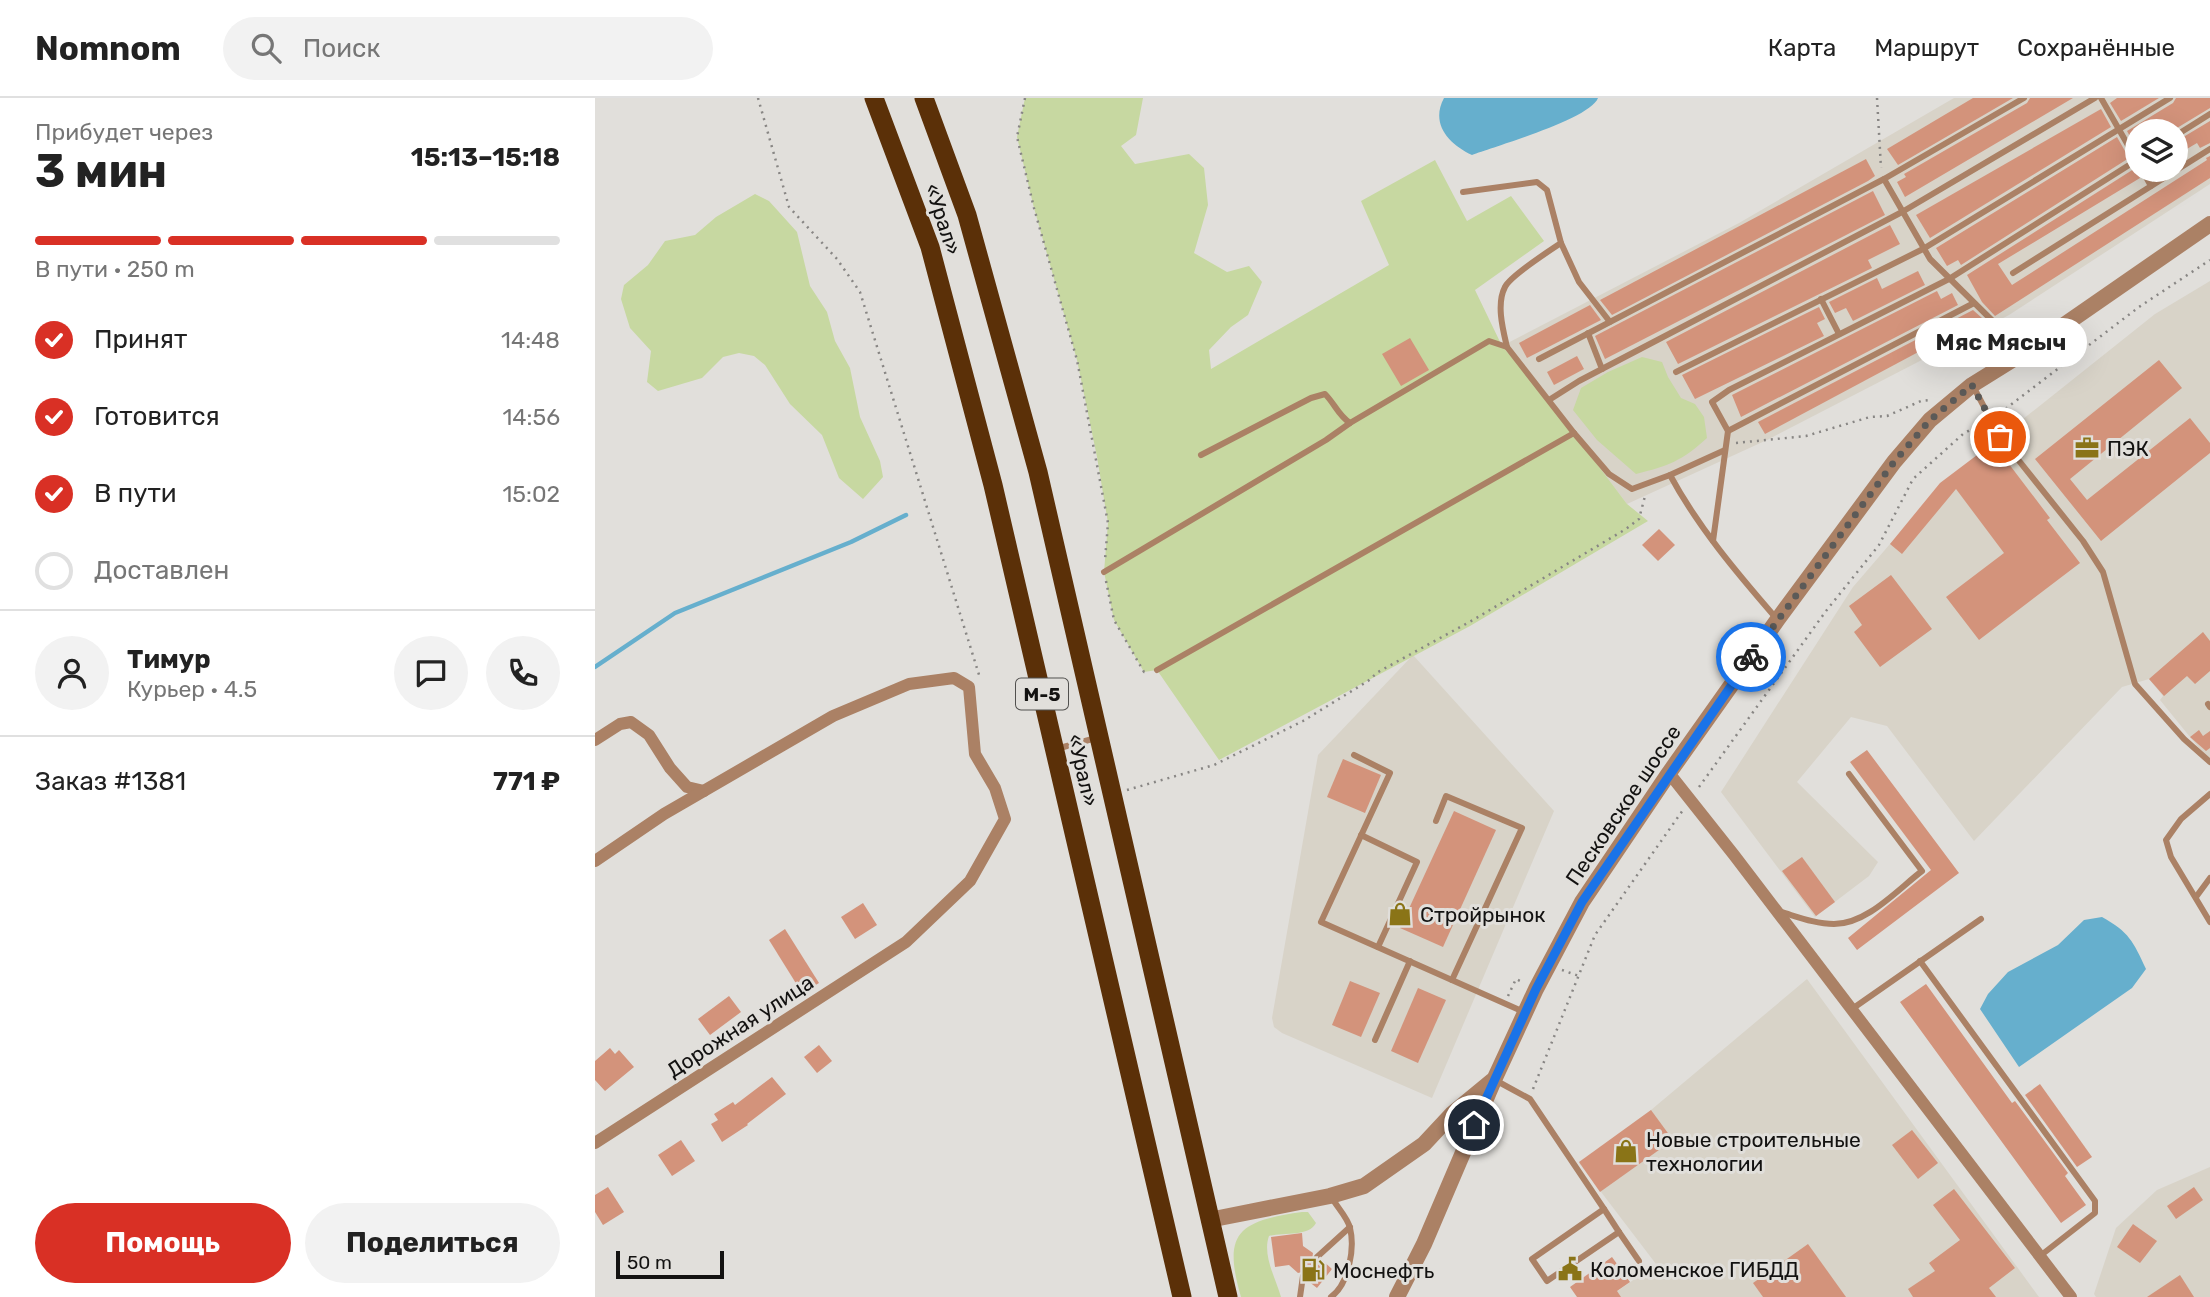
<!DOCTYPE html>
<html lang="ru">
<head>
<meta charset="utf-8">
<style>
	body { margin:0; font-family:Rubik,sans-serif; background:#f2f2f2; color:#222; height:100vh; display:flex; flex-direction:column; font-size:26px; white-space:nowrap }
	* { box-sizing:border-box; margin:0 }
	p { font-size:23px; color:#767676 }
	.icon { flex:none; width:38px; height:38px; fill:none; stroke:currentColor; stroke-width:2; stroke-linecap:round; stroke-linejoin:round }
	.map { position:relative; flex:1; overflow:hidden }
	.details { display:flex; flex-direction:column; background:#fff; width:595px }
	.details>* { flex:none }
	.buttons { position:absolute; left:1530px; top:21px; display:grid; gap:14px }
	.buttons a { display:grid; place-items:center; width:63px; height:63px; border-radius:50%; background:#fff; box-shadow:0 7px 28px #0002; font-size:35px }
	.scale { position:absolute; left:21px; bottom:18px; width:108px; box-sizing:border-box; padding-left:7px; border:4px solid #131211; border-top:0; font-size:19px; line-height:24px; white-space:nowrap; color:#131211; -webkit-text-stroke:5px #e1dfdb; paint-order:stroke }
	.pin { position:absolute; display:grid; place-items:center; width:60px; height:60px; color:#fff; margin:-30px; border:4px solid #fff; border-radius:50%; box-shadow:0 2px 7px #0007 }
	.courier { position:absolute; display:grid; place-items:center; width:70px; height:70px; margin:-35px; border:5px solid #1a73e8; border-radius:50%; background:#fff; color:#222; box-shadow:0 2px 9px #0007 }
	.bubble { position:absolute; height:49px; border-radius:24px; background:#fff; box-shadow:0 7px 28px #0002; font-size:23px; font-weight:700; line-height:49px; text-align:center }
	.overview em { font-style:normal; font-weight:700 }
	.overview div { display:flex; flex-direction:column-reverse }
	.overview { display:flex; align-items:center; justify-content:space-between; height:119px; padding:0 35px }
	h1 { font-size:46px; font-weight:700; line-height:52px }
	.bar { display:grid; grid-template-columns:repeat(4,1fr); gap:10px 7px; align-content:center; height:84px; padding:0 35px }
	.bar i { height:9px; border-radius:5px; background:#e0e0e0 }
	.bar .selected { background:#d93025 }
	.bar p { grid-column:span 4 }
	.line { display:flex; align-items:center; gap:18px; padding:0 35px; border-top:2px solid #e0e0e0 }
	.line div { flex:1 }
	.round { display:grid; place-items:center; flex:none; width:74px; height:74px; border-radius:37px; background:#f2f2f2 }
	ol { padding:0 35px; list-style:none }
	li { display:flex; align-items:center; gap:21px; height:77px }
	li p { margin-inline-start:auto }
	li .icon { padding:7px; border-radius:50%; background:#d93025; color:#fff; stroke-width:4 }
	li:last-child { color:#767676 }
	li i { width:38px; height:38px; border:4px solid #e0e0e0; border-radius:50% }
	.action { display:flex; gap:14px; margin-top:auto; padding:14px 35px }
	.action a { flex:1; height:80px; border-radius:42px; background:#d93025; color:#fff; font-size:28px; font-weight:700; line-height:80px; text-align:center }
	.action a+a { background:#f2f2f2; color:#222 }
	header { display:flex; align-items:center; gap:42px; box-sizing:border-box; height:98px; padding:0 35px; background:#fff; border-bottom:2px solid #e0e0e0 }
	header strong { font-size:33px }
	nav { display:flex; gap:38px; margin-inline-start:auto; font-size:24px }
	.search { width:490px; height:63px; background:#f2f2f2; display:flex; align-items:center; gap:18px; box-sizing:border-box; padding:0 24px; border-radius:38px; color:#767676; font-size:26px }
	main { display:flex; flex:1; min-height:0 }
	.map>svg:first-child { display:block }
	.built { fill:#d8d3c8; fill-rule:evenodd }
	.green { fill:#c7d8a1 }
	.water { fill:#66afcd }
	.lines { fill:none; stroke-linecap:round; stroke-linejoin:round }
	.stream { stroke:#66afcd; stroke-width:4.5 }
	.building { fill:#d3937b }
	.path { stroke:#888684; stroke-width:2.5; stroke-dasharray:2 5; stroke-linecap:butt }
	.service { stroke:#ab8165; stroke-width:6 }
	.minor { stroke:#ab8165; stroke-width:12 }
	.tertiary { stroke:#ab8165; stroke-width:16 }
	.trunk { stroke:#5b3008; stroke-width:19 }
	.done { stroke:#5b5a58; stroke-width:7; stroke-dasharray:0 12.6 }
	.route { stroke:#1a73e8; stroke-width:9 }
	.labels { text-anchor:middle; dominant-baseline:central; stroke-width:6; stroke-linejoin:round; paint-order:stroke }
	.shield { fill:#e1dfdb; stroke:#51504e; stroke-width:2 }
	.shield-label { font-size:19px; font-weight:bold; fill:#131211 }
	.street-label { font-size:21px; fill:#131211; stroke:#e1dfdb }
	.poi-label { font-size:21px; fill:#131211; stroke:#e1dfdb; text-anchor:start }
</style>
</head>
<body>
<header>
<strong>Nomnom</strong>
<div class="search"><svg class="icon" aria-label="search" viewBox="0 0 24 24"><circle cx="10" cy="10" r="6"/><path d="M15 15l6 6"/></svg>Поиск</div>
<nav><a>Карта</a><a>Маршрут</a><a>Сохранённые</a></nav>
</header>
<main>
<section class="details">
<div class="overview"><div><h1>3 мин</h1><p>Прибудет через</p></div><em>15:13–15:18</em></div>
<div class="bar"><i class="selected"></i><i class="selected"></i><i class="selected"></i><i></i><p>В пути · 250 m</p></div>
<ol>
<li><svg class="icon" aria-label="check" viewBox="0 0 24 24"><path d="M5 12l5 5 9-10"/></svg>Принят<p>14:48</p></li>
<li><svg class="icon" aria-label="check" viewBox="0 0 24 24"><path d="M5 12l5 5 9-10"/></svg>Готовится<p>14:56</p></li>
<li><svg class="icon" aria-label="check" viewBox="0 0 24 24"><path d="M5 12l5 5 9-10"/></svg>В пути<p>15:02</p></li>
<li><i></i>Доставлен</li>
</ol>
<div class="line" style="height:126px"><a class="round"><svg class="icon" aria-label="person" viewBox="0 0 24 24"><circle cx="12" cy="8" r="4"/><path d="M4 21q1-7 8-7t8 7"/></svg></a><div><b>Тимур</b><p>Курьер · 4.5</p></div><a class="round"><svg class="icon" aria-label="chat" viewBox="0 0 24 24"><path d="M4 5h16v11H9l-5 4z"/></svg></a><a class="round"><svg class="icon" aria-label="phone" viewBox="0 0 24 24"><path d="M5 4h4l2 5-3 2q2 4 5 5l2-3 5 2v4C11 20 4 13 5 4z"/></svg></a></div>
<div class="line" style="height:91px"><div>Заказ #1381</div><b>771 ₽</b></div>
<div class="action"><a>Помощь</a><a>Поделиться</a></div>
</section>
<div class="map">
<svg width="1615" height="1199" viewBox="0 0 1615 1199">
	<rect width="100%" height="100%" fill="#e1dfdb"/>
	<g class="built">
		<path d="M1359 0H1615V86L1414 217 1172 342 1032 406 954 302 907 248 1144 125ZM1542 33H1580V72H1542Z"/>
		<path d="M1615 183V661L1608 655 1565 602 1568 598 1554 581 1527 589 1379 743 1292 628 1256 619 1202 684 1283 764 1274 778 1220 819 1126 694 1258 489 1295 446 1398 345 1560 216Z"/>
		<path d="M818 557 959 713 837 1000 687 935 679 929 677 920 723 657Z"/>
		<path d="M1212 881 1444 1199H1014L1061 1166 984 1065 1056 1012Z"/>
		<path d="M1615 1069V1199H1501L1499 1196 1521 1130 1562 1092Z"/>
	</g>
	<g class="green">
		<path d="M430 0H548L541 37 526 48 540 66 594 56 609 70 613 107 599 155 632 174 654 168 667 184 653 217 636 229 614 252 616 271 794 167 766 103 840 62 872 123 916 98 949 143 880 192 907 248 954 302 1032 406 1053 423 875 528 624 662 562 572 549 574 519 522 509 474 513 425 502 359 482 262 439 110 422 39Z"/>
		<path d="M160 96 174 103 202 134 215 188 232 214 240 243 255 270 265 319 285 363 288 379 268 401 244 380 227 337 195 306 170 267 159 258 144 255 128 259 107 280 63 293 52 284 56 253 35 230 26 201 29 187 53 167 70 143 100 137 121 119Z"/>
		<path d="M1047 259 1067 264 1073 279 1086 300 1100 306 1109 319 1112 340C1087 363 1073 368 1041 376L1002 342 978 312 986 290 1013 274Z"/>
		<path d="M707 1114H713L721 1125C714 1139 689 1134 674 1138 667 1157 681 1181 686 1199H646C627 1134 644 1123 707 1114Z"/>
	</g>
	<g class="water">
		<path d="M849 0H1003C995 21 901 48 877 57 854 46 835 26 849 0Z"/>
		<path d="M1507 819C1534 834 1538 843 1551 871L1537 890 1424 969 1385 911 1393 896 1413 874 1463 847 1489 822Z"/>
	</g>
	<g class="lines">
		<path class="stream" d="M0 569 80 515 256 444 311 417"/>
	</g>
	<g class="building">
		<path d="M1378 0H1418L1303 67 1292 51Z"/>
		<path d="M1435 0H1478L1310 99 1302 84 1311 79 1309 76 1432 5Z"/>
		<path d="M1522 0H1564L1526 23 1515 5Z"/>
		<path d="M1581 0H1615V10L1577 33H1542V51L1532 33 1578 5Z"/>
		<path d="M1506 11 1516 29 1335 140 1321 117Z"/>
		<path d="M1615 23V45L1605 50 1602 45 1580 58V44Z"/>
		<path d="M1522 39 1534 60 1366 167 1363 162 1352 168 1341 150Z"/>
		<path d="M1615 58V80L1400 218 1387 204 1372 177 1542 69 1545 80 1403 166 1417 187 1612 62 1611 60Z"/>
		<path d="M1271 61 1280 78 1273 83 1017 217 1005 202Z"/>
		<path d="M1278 93 1290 117 1010 261 1000 238Z"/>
		<path d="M1295 127 1305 146 1273 162 1277 170 1083 266 1071 244Z"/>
		<path d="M1323 173 1330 187 1258 223 1251 210 1240 215 1234 204 1282 180 1287 191Z"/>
		<path d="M1342 193 1346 201 1357 195 1363 207 1146 319 1137 297Z"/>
		<path d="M995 207 1006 222 932 260 924 245Z"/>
		<path d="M1224 209 1230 221 1222 225 1229 238 1100 301 1087 277Z"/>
		<path d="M1378 212 1387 220 1170 336 1163 324Z"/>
		<path d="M815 240 834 272 806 288 787 256Z"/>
		<path d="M982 258 989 271 959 287 952 274Z"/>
		<path d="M1564 262 1587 290 1475 381 1492 402 1595 320 1615 345V355L1506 443 1440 361Z"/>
		<path d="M1398 345 1455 420 1452 422 1485 465 1384 542 1351 499 1409 455 1361 391 1307 456 1295 446 1345 385Z"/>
		<path d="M1064 431 1080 447 1063 463 1047 447Z"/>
		<path d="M1296 477 1337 531 1285 569 1259 534 1267 527 1254 508Z"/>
		<path d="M1608 534 1615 543V573L1600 586 1592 578 1569 598 1554 581Z"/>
		<path d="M1604 632 1608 638 1615 633V650L1611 653 1595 639Z"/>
		<path d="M1272 652 1364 775 1262 852 1253 840 1336 772 1255 664Z"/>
		<path d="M748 661 786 677 770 715 732 699Z"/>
		<path d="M859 713 901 732 848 849 805 830Z"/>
		<path d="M1207 759 1240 804 1221 818 1187 773Z"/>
		<path d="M268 805 282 827 260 841 246 819Z"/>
		<path d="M190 831 224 885 207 895 174 842Z"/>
		<path d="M755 883 785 895 766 939 737 927Z"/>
		<path d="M1331 886 1417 1005 1420 1003 1473 1075 1470 1078 1491 1107 1466 1125 1305 904Z"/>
		<path d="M823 890 851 902 823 965 796 953Z"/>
		<path d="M134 898 146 914 115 937 103 921Z"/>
		<path d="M224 947 237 963 222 975 209 959Z"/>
		<path d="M15 950 20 956 24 952 39 969 10 993 0 982V963Z"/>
		<path d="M177 979 191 996 152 1026 153 1027 127 1044 116 1026 123 1022 119 1016 138 1004 140 1007Z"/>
		<path d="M1445 986 1497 1059 1482 1069 1430 997Z"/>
		<path d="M1056 1012 1078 1042 1005 1094 984 1064Z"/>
		<path d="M1317 1032 1343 1065 1323 1081 1297 1047Z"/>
		<path d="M86 1042 100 1063 77 1078 63 1057Z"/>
		<path d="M13 1089 29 1114 8 1127 0 1114V1097Z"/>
		<path d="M1599 1089 1608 1102 1581 1121 1572 1108Z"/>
		<path d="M1359 1091 1420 1170 1394 1190 1401 1199H1318L1313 1191 1340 1173 1334 1165 1365 1142 1338 1107Z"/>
		<path d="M1538 1126 1562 1143 1545 1165 1522 1149Z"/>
		<path d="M707 1135 708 1148 718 1155 717 1162 723 1165 727 1162 737 1171 722 1190 713 1183 711 1173 703 1175 694 1167 680 1169 676 1139Z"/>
		<path d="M1213 1146 1251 1199H1168L1158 1185Z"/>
		<path d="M1017 1159 1035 1184 1022 1193 1026 1199H982L975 1189Z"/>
		<path d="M1585 1177 1599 1199H1552Z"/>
	</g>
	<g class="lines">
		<g class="path">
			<path d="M163 0 194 109 242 161 265 194 385 580"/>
			<path d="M430 0 422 39 439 110 482 262 513 425 510 462"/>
			<path d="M1282 0 1286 70"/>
			<path d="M1405 315 1544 209 1615 162"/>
			<path d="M1141 345 1211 338 1275 319 1292 318 1326 303 1335 302"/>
			<path d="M511 483 519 522 549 574 551 573"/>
			<path d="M1104 689 1231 513 1284 447 1318 381 1368 336 1387 325"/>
			<path d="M532 692 619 667 708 623 773 583 783 574 878 522 1031 431 1044 421 1050 398"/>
			<path d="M967 872 984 878"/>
			<path d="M913 898 921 881 927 884"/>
			<path d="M938 991 1000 837 1088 712"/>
		</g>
		<g class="service">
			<path d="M1506 0 1542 63"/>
			<path d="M1580 38 1615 16"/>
			<path d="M1547 72 1556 88"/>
			<path d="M1289 81 1335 161 1428 253"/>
			<path d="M868 94 942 84 952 92 966 145C954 153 915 178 910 189 901 206 908 232 912 249L979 335 1014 376 1037 391 1075 377C1103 429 1142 475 1181 520"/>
			<path d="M966 145 984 184 1015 224"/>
			<path d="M1418 175 1615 51"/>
			<path d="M1226 201 1244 236"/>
			<path d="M993 235 1007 271"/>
			<path d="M944 261 1289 81 1429 0"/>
			<path d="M1081 274 1328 151 1575 0"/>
			<path d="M1378 288 1405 339 1488 443 1508 474 1540 586 1589 641 1615 664"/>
			<path d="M954 302 984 283 1307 114 1500 0"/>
			<path d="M1133 333 1379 205"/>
			<path d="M606 357 716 300 730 296C740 306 743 317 755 325"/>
			<path d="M1075 377 1130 352"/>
			<path d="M1118 443 1133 333 1117 304 1134 292 1354 181 1542 62"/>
			<path d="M509 474 731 342 755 325 894 243 912 249"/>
			<path d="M562 572 979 335"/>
			<path d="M1613 606 1615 609"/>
			<path d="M461 651 501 640"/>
			<path d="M759 657 795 675 726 824 929 914"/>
			<path d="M1615 696 1586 721 1571 742 1576 759 1615 824"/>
			<path d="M841 723 851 698 927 730 857 882"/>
			<path d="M766 737 822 764 783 849"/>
			<path d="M1601 799 1615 780"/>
			<path d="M1186 814C1203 819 1221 826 1239 826 1272 826 1302 792 1327 773L1254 676"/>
			<path d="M1325 863 1500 1103V1115L1445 1158"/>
			<path d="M1257 911 1386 821"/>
			<path d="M780 942 815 863"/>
			<path d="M900 982 935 1001 1009 1111 937 1161 952 1183 1024 1134 1044 1163"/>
			<path d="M1009 1111 1024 1134"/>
			<path d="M722 1159 755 1129"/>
			<path d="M705 1199 708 1178"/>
			<path d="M736 1199C754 1186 760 1150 755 1130 753 1120 742 1109 737 1100"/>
		</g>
		<g class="minor">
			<path d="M0 642 25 626 36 624 54 637 75 670 92 689 109 693"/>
			<path d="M1074 675 1139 757 1476 1199"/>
			<path d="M0 763 69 716 238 618 314 586 359 580 374 589 380 656 400 690 410 721 375 783 311 844 0 1045"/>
		</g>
		<g class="tertiary">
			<path d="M614 1122 735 1098 769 1088 829 1046 857 1016 897 983"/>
			<path d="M802 1199 829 1146 899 982 941 891 987 804 1074 675 1183 521 1299 364 1335 322 1377 287 1430 254 1615 126"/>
		</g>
		<g class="trunk">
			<path d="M279 0 335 149 398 387 587 1199"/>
			<path d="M329 0 372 117 443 374 633 1199"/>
		</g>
	</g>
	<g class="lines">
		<path class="done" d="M1156 559 1299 364 1335 322 1377 287 1405 339"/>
		<path class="route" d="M879 1027 941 891 987 804 1156 559"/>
	</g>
	<defs>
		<g id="office-bare" transform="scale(1.89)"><path d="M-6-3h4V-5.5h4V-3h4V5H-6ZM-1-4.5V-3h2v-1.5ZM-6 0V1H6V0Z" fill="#8a7417" stroke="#e1dfdb" stroke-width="2.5" paint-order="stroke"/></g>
		<g id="shop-bare" transform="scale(1.89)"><path d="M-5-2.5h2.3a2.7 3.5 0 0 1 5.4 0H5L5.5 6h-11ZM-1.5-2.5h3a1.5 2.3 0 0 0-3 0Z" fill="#8a7417" stroke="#e1dfdb" stroke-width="2.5" paint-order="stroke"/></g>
		<g id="civic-bare" transform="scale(1.89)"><path d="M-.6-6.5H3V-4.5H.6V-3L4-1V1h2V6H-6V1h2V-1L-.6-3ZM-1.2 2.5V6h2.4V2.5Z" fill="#8a7417" stroke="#e1dfdb" stroke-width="2.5" paint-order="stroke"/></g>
		<g id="fuel-bare" transform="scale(1.89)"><path d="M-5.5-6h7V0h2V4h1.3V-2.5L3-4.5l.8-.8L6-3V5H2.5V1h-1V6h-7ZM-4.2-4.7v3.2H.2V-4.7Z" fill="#8a7417" stroke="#e1dfdb" stroke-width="2.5" paint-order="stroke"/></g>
	</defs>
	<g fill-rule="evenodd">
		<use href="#office-bare" x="1492" y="350"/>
		<use href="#shop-bare" x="805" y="816"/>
		<use href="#shop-bare" x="1031" y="1053"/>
		<use href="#civic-bare" x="975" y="1171"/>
		<use href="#fuel-bare" x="718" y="1172"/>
	</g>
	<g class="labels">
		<rect class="shield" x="421" y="580.5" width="52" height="31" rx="5"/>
		<g class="shield-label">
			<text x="447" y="596">М-5</text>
		</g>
		<g class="street-label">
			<text transform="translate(348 121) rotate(72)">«Урал»</text>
			<text transform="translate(488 672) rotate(77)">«Урал»</text>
			<text transform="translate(1028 707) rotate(-56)">Песковское шоссе</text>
			<text transform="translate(145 928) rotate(-33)">Дорожная улица</text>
		</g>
		<g class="poi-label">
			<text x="1512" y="350">ПЭК</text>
			<text x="825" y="816">Стройрынок</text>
			<text x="1051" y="1041">Новые строительные<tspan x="1051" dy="24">технологии</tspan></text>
			<text x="995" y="1171">Коломенское ГИБДД</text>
			<text x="738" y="1172">Моснефть</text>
		</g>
	</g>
</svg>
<div class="buttons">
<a><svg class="icon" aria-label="layers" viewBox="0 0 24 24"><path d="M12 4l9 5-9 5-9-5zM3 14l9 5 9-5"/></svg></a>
</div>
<div class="scale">50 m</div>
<div class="pin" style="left:1405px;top:339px;background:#ea580c"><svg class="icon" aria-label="bag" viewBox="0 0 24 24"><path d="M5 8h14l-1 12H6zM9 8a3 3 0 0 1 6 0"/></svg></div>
<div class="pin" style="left:879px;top:1027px;background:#1f2937"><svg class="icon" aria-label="home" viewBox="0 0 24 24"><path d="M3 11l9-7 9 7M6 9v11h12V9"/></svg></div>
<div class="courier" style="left:1156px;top:559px"><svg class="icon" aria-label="bike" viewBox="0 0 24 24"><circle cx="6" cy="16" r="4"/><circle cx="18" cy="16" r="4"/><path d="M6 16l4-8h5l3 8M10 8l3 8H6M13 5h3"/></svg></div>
<div class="bubble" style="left:1320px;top:220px;width:172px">Мяс Мясыч</div>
</div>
</main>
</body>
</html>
